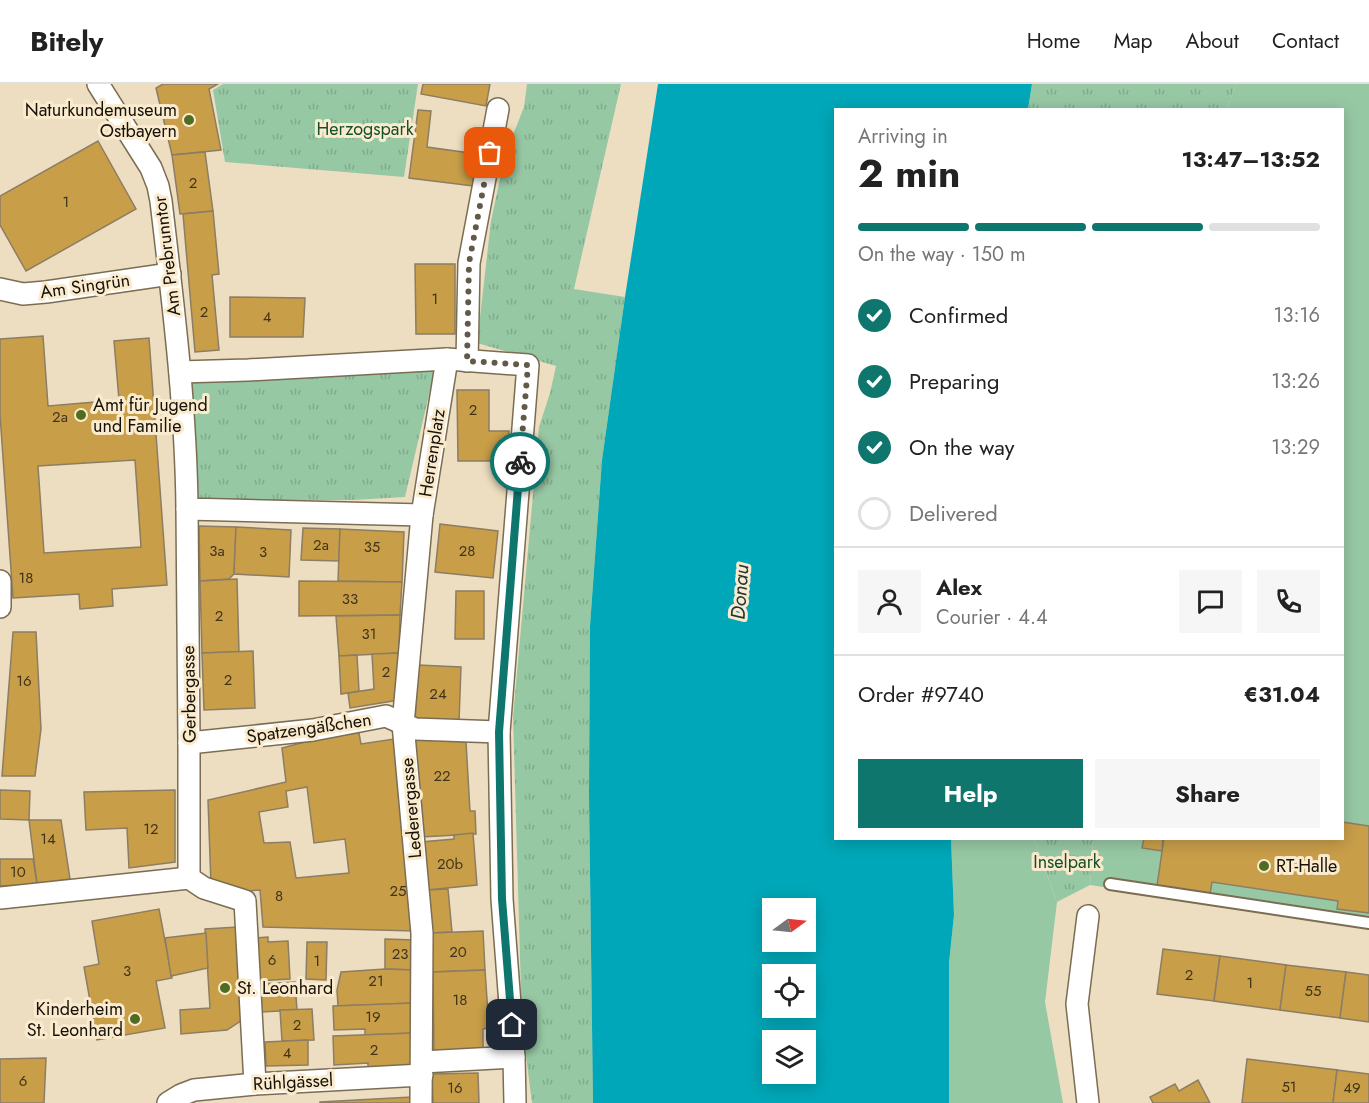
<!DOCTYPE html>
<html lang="en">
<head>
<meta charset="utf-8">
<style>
	body { margin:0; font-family:Jost,sans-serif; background:#f6f6f6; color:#222; height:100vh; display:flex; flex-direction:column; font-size:22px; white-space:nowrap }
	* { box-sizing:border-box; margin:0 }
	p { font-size:20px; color:#767676 }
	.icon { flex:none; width:33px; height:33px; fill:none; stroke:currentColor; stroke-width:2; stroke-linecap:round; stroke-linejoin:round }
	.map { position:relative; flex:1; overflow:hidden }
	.panel { position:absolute; left:834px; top:24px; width:510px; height:732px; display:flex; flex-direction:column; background:#fff; border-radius:0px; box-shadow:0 3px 15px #0003 }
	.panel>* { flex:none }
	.needle { width:39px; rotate:75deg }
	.buttons { position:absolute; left:762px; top:814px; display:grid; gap:12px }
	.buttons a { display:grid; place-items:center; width:54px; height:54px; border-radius:0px; background:#fff; box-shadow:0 3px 15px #0003; font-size:30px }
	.pin { position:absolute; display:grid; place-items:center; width:51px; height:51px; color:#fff; margin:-26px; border-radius:12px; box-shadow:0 3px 9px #0006 }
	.courier { position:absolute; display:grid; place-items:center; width:60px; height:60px; margin:-30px; border:4px solid #0f766e; border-radius:50%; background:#fff; color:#222; box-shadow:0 2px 8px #0007 }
	.headline em { font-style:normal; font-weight:700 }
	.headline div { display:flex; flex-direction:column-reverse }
	.headline { display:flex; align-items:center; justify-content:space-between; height:102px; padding:0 24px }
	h1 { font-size:39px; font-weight:700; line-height:45px }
	.bar { display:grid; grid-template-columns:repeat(4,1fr); gap:9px 6px; align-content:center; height:72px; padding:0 24px }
	.bar i { height:8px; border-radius:4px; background:#e0e0e0 }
	.bar .current { background:#0f766e }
	.bar p { grid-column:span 4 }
	.line { display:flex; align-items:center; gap:15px; padding:0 24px; border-top:2px solid #e0e0e0 }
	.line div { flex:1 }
	.round { display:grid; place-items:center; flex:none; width:63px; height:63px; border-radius:0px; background:#f6f6f6 }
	ol { padding:0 24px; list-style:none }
	li { display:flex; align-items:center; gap:18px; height:66px }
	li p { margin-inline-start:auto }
	li .icon { padding:6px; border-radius:50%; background:#0f766e; color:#fff; stroke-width:4 }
	li:last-child { color:#767676 }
	li i { width:33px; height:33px; border:3px solid #e0e0e0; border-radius:50% }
	.primary-button { display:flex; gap:12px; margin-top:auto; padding:12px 24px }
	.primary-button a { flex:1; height:69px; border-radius:0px; background:#0f766e; color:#fff; font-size:24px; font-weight:700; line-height:69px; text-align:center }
	.primary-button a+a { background:#f6f6f6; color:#222 }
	header { display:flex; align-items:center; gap:36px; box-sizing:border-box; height:84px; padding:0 30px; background:#fff; border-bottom:2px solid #e0e0e0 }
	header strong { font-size:28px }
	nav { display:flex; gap:33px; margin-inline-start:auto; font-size:21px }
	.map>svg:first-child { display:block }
	.grass { fill:#97c8a4 }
	.park { fill:url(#park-tufts) }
	.water { fill:#00a7b8; fill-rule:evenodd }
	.building { fill:#c89e49; stroke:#8c7d63; stroke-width:1.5; fill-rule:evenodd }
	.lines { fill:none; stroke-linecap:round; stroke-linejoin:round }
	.lane-casing { stroke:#7b6d53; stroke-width:14 }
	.street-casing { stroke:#7b6d53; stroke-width:24 }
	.lane { stroke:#fff; stroke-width:10 }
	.street { stroke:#fff; stroke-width:21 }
	.done { stroke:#625948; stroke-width:6; stroke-dasharray:0 10.8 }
	.route { stroke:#0f766e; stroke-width:8 }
	.poi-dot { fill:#506c20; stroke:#fbebce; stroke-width:2 }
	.labels { text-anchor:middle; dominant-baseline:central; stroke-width:6; stroke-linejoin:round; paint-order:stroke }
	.number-label { font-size:15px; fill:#423418 }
	.poi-label { font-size:18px; fill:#161107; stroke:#fbebce; text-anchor:start }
	.park-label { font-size:18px; fill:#14502c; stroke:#fbebce }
	.street-label { font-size:18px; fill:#161107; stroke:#fbebce }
	.water-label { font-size:20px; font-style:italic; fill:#203639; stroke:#fbebce }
</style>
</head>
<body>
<header>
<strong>Bitely</strong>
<nav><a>Home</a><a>Map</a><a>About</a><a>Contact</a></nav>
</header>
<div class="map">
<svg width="1369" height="1019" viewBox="0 0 1369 1019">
	<defs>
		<pattern id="park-tufts" width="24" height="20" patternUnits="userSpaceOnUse" patternTransform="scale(1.5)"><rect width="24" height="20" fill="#97c8a4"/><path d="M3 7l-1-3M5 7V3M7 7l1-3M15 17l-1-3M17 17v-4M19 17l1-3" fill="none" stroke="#81ab8c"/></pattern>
	</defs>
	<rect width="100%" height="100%" fill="#eedec1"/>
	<g class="grass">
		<path d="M1236 0H1369V843L1090 801 1093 755 1342 754V26L1227 25Z"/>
		<path d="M951 755H1034L1057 818 1045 918 1063 1019H949V879L954 831Z"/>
	</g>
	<g class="park">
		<path d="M223 0H418L404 93 225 78 213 6Z"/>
		<path d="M527 0H621L574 205 625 213 602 376 590 542 589 711 593 1019H532L522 941 513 633 539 343 550 309 556 282 477 259 491 137 505 71 524 23Z"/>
		<path d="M1032 0H1236L1227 25 1028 26Z"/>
		<path d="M435 285 405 413 354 416 195 417 196 399 191 297Z"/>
		<path d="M1034 755H1093L1090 801 1057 818Z"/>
	</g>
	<path class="water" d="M658 0H1032L1028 25 836 26V754L951 755 954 831 949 879V1019H593L589 711 590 542 602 376 625 213ZM772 825H806V858H772ZM772 891H806V924H772ZM772 957H806V990H772Z"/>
	<g class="building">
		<path d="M163 0H218L209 5 221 66 172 71 156 4Z"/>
		<path d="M423 0H490L486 22 421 10Z"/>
		<path d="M418 26 431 27 427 63 477 70 473 102 409 94Z"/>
		<path d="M98 57 136 125 26 187 0 141V112Z"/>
		<path d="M205 68 213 127 180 130 172 71Z"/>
		<path d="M213 127 219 190 212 191 219 266 195 268 183 130Z"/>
		<path d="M415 180H455V250H416Z"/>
		<path d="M230 213 305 214 303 253H230Z"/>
		<path d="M43 252 48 322 119 316 114 257 149 254 167 501 112 505 113 522 80 525 79 510 13 514 0 331V255ZM135 376 141 463 44 469 38 382Z"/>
		<path d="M457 306H489V347H509V377H458Z"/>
		<path d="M440 440 498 447 493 494 435 488Z"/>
		<path d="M199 442 236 443 234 490 229 495 200 497Z"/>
		<path d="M236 443 291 446 289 493 234 490Z"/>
		<path d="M303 444 340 445 339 477 301 476Z"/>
		<path d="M340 445 404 448 402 498 338 497Z"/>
		<path d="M237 495 239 568 202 569 200 497Z"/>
		<path d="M299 497 402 498 400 531 299 532Z"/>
		<path d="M456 507H484V555H455Z"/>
		<path d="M400 531 399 569 339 572 336 532Z"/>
		<path d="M13 548H36L41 645 35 692H2Z"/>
		<path d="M253 567 255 624 204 626 202 569Z"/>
		<path d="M399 569V616L350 624 348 609 374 605 372 570Z"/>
		<path d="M357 571 359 607 341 610 339 572Z"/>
		<path d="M418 581 461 583 459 638 415 636Z"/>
		<path d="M358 644 361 660 394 655 415 847 263 843 260 806 249 807 211 801 208 716 286 698 282 664ZM307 703 314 759 345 755 349 789 296 794 290 758 264 759 259 728 288 723 286 707Z"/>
		<path d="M414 654 466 658 470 727H475L476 750 421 753Z"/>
		<path d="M0 706 30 707 29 736 0 735Z"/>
		<path d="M175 706V778L129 784 127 744 86 746 84 708Z"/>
		<path d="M29 736H61L70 795 37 800Z"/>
		<path d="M1342 738 1369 742V829L1337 825 1338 817 1212 798 1210 810 1157 802 1164 754H1342Z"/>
		<path d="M473 749 477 801 427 806 421 758 454 755V751Z"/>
		<path d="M1144 754H1163L1162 767 1142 764Z"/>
		<path d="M0 775H33L37 800 0 802Z"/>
		<path d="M448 805 452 848 431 849 427 806Z"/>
		<path d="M159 825 172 894 156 897 165 944 97 956 84 883 99 880 92 837Z"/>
		<path d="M238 843 242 936 227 946 181 950 180 926 210 924 205 845Z"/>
		<path d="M483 847 485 886 433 888 431 849Z"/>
		<path d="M206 849 208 884 171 892 165 854Z"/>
		<path d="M268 853V858L288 857 290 895 257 897 254 854Z"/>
		<path d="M385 855 415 856 414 886 385 885Z"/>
		<path d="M307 858H327L326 896 306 895Z"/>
		<path d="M1163 865 1220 872 1214 917 1157 910Z"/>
		<path d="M1220 872 1286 881 1280 926 1214 917Z"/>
		<path d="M1286 881 1346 888 1340 934 1280 926Z"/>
		<path d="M385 885 414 886 413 919 338 922 337 906 341 888Z"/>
		<path d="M485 886 489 944 483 945V968L434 970 433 888Z"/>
		<path d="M1346 888 1369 891V938L1340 934Z"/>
		<path d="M295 898 297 926 262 928 260 900Z"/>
		<path d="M413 919V949L365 951V945L334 946 333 922Z"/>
		<path d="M312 925 314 956 282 957 280 926Z"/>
		<path d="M413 949V981L368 983V979L334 981 333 952Z"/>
		<path d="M308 956V981L266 982 265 958Z"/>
		<path d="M46 974 44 1019H0V975Z"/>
		<path d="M1247 975 1337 986 1333 1019H1242Z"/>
		<path d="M1337 986 1369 990V1019H1333Z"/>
		<path d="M478 989 479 1019H433L432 990Z"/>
		<path d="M1198 996 1210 1019H1153L1150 1013 1175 1000 1179 1007Z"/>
		<path d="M411 1013 410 1019H320V1018Z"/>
	</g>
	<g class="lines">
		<g class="lane-casing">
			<path id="lane" d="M1110 800 1369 839"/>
		</g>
		<g class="street-casing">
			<g id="street">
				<path d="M98 0 151 84 158 102 161 117C173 219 186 322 187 425L422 431 447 275"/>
				<path d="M0 205 23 210 46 208 170 190"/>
				<path d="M467 277 469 179 498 25"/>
				<path d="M180 288 248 286 447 275 528 281 499 648 502 815 514 973 515 1019"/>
				<path d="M187 425 189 659V794"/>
				<path d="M0 497V523"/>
				<path d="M189 659 313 646 386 632 415 645 499 648"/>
				<path d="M0 814 189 794 204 804 245 817 255 1000"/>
				<path d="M422 978 514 973"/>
				<path d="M168 1019 181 1011 194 1006 255 1000 422 991"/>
				<path d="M421 1019 422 849 403 640 422 431"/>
				<path d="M1088 1019 1077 920 1088 832"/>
			</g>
		</g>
		<use href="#lane" class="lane"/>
		<use href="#street" class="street"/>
	</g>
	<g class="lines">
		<path class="done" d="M490 69 469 179 467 277 528 281 520 378"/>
		<path class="route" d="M512 941 502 815 499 648 520 378"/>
	</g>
	<g class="poi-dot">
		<circle cx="189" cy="36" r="6"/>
		<circle cx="81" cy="331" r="6"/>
		<circle cx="1264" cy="782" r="6"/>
		<circle cx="225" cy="904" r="6"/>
		<circle cx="135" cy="935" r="6"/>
	</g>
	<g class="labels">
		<g class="number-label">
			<text x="193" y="99">2</text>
			<text x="66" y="118">1</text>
			<text x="435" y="215">1</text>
			<text x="204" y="228">2</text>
			<text x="267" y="233">4</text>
			<text x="473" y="326">2</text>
			<text x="60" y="333">2a</text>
			<text x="321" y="461">2a</text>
			<text x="372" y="463">35</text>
			<text x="217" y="467">3a</text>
			<text x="467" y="467">28</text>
			<text x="263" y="468">3</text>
			<text x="26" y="494">18</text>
			<text x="350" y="515">33</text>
			<text x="219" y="532">2</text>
			<text x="369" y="550">31</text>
			<text x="386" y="588">2</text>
			<text x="228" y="596">2</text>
			<text x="24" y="597">16</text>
			<text x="438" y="610">24</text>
			<text x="442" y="692">22</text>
			<text x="151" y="745">12</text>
			<text x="48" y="755">14</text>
			<text x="450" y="780">20b</text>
			<text x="18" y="788">10</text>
			<text x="398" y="807">25</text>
			<text x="279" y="812">8</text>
			<text x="458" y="868">20</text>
			<text x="400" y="870">23</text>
			<text x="272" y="876">6</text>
			<text x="317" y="877">1</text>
			<text x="127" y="887">3</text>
			<text x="1189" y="891">2</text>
			<text x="376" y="897">21</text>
			<text x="1250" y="899">1</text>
			<text x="1313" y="907">55</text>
			<text x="460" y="916">18</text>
			<text x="373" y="933">19</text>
			<text x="297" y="941">2</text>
			<text x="374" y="966">2</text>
			<text x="287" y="969">4</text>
			<text x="23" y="997">6</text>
			<text x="1289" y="1003">51</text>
			<text x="455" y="1004">16</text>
			<text x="1352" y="1004">49</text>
		</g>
		<g class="poi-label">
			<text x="177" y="26" text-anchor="end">Naturkundemuseum<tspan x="177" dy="21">Ostbayern</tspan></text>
			<text x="93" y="321">Amt für Jugend<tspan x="93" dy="21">und Familie</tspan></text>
			<text x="1276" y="782">RT-Halle</text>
			<text x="237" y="904">St. Leonhard</text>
			<text x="123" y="925" text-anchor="end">Kinderheim<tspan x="123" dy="21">St. Leonhard</tspan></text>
		</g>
		<g class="park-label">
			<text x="365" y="45">Herzogspark</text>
			<text x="1067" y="778">Inselpark</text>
		</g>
		<g class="street-label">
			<text transform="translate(167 172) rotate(-97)">Am Prebrunntor</text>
			<text transform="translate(85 202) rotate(-8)">Am Singrün</text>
			<text transform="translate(432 369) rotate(-81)">Herrenplatz</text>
			<text transform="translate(189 610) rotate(-91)">Gerbergasse</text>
			<text transform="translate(309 644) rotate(-8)">Spatzengäßchen</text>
			<text transform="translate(411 724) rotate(-95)">Lederergasse</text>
			<text transform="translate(293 998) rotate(-3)">Rühlgässel</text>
		</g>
		<g class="water-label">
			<text transform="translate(740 508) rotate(-86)">Donau</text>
		</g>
	</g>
</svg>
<div class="buttons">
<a><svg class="needle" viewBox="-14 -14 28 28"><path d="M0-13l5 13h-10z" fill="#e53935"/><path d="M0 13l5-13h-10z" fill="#767676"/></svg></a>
<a><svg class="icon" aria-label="locate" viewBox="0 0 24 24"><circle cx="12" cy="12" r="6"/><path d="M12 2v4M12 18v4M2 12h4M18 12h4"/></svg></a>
<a><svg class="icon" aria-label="layers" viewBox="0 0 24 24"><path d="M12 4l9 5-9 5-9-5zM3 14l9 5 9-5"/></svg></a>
</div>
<div class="pin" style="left:490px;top:69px;background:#ea580c"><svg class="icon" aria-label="bag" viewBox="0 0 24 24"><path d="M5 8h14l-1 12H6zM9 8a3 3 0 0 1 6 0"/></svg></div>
<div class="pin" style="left:512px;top:941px;background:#1f2937"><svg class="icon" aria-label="home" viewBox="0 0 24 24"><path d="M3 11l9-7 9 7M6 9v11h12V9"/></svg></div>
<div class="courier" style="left:520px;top:378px"><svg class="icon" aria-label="bike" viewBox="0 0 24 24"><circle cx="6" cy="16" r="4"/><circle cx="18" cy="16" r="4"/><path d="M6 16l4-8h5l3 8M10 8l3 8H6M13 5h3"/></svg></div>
<section class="panel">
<div class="headline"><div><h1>2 min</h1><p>Arriving in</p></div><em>13:47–13:52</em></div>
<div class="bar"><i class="current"></i><i class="current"></i><i class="current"></i><i></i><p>On the way · 150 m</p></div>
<ol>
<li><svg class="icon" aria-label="check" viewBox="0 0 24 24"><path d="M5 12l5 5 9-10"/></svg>Confirmed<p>13:16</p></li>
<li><svg class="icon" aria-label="check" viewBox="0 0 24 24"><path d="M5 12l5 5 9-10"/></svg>Preparing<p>13:26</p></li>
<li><svg class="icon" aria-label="check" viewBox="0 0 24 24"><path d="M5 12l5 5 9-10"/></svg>On the way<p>13:29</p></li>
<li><i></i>Delivered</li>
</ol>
<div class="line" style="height:108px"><a class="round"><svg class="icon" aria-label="person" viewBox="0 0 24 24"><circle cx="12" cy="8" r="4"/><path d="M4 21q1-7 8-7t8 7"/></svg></a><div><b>Alex</b><p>Courier · 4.4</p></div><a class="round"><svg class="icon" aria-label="chat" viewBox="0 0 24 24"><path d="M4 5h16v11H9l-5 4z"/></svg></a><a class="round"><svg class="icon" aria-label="phone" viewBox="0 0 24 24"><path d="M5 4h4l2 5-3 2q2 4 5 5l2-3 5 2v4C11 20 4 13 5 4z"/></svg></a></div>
<div class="line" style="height:78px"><div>Order #9740</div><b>€31.04</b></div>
<div class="primary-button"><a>Help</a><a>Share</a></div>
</section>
</div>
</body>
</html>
